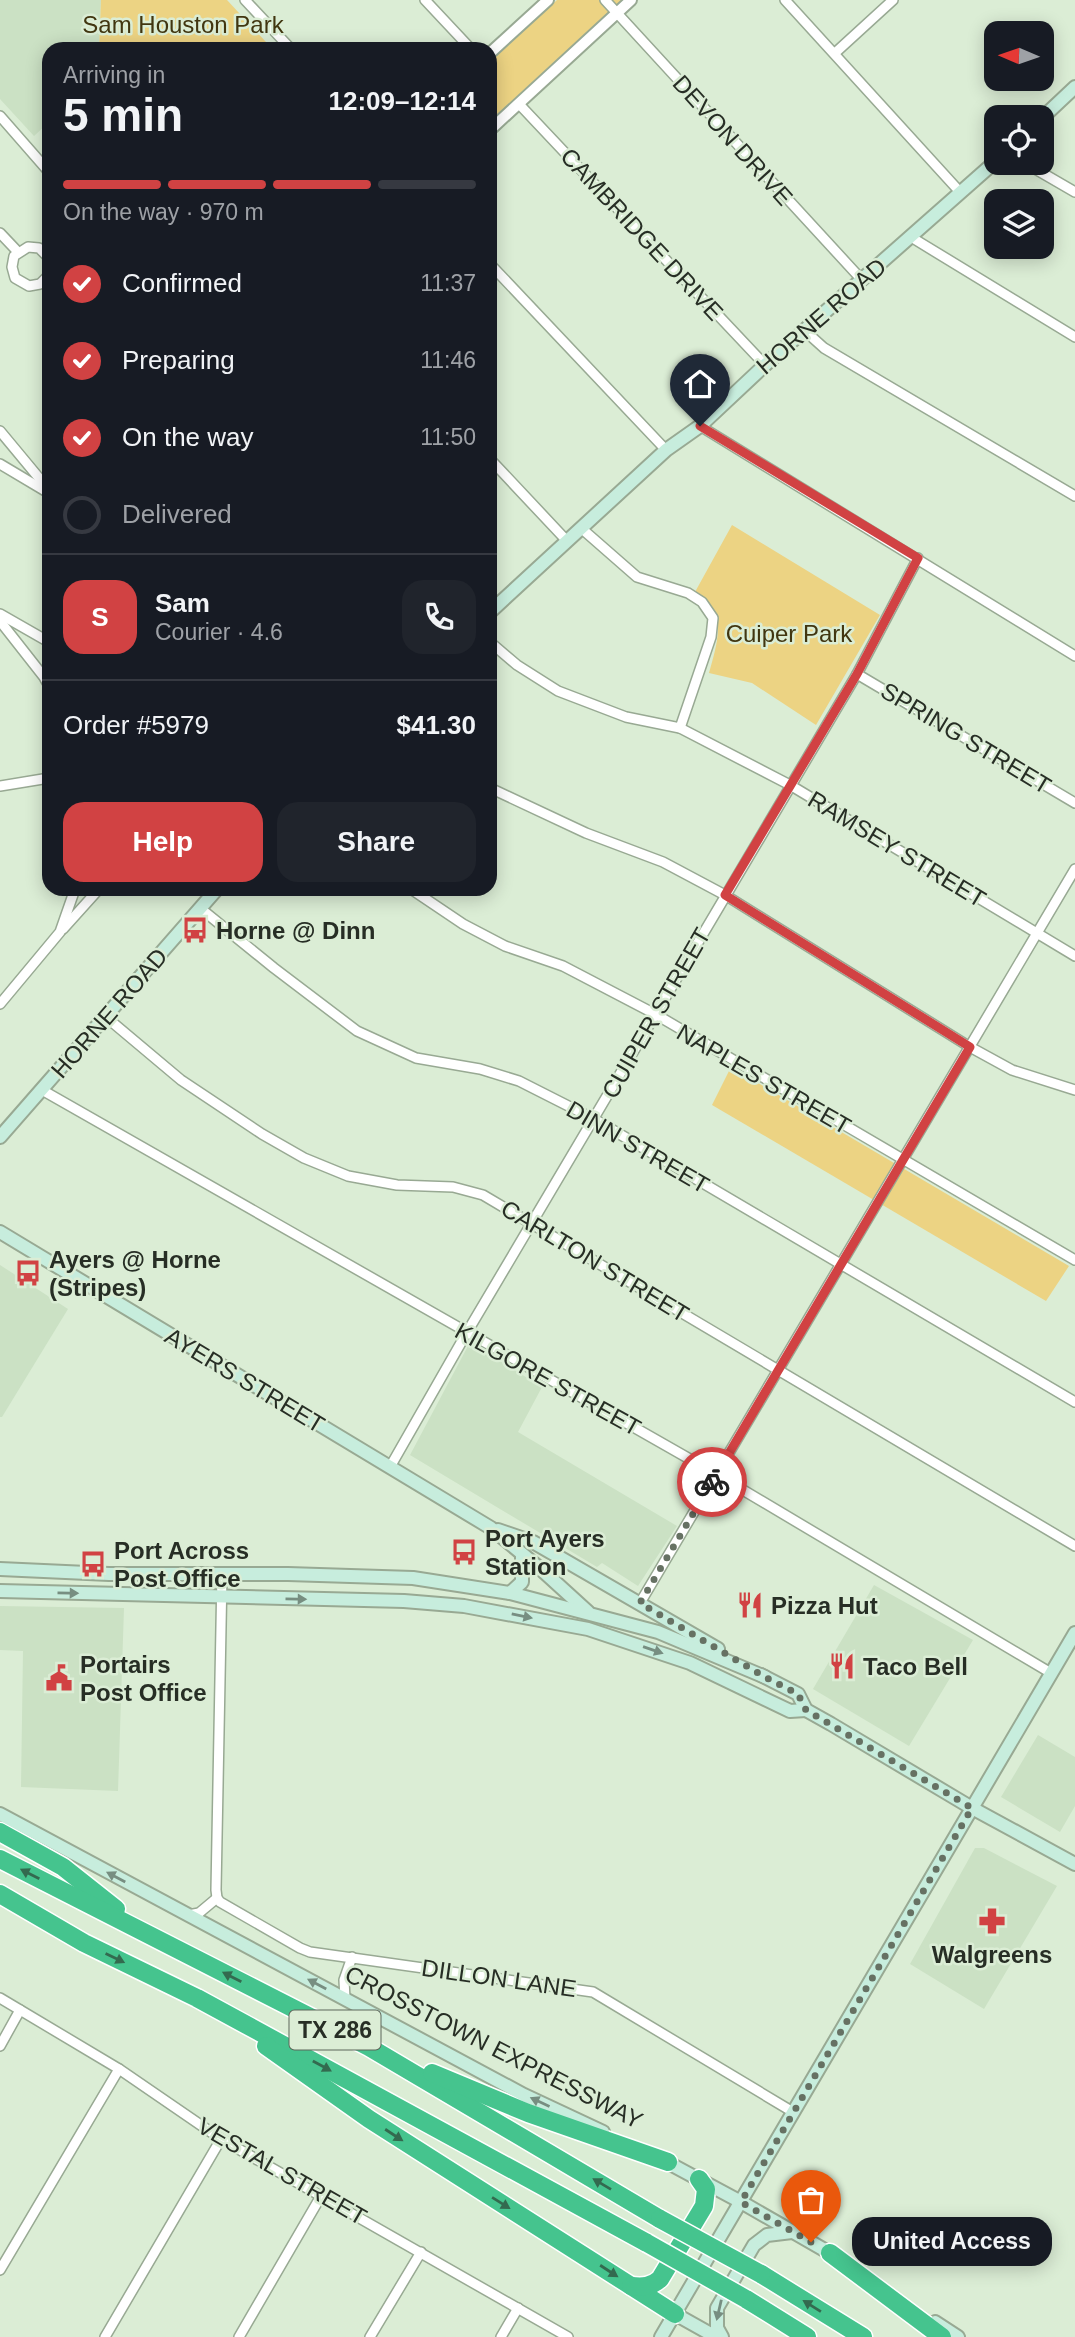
<!DOCTYPE html>
<html lang="en">
<head>
<meta charset="utf-8">
<style>
	body { margin:0; font-family:Helvetica,sans-serif; background:#20242c; color:#f1f3f6; height:100vh; display:flex; flex-direction:column; font-size:26px; white-space:nowrap }
	* { box-sizing:border-box; margin:0 }
	p { font-size:23px; color:#9ea1a6 }
	.icon { flex:none; width:38px; height:38px; fill:none; stroke:currentColor; stroke-width:2; stroke-linecap:round; stroke-linejoin:round }
	.map { position:relative; flex:1; overflow:hidden }
	.panel { position:absolute; left:42px; top:42px; width:455px; height:854px; display:flex; flex-direction:column; background:#171b24; border-radius:21px; box-shadow:0 4px 18px #0003 }
	.panel>* { flex:none }
	.needle { width:46px; rotate:272deg }
	.tools { position:absolute; left:984px; top:21px; display:grid; gap:14px }
	.tools a { display:grid; place-items:center; width:70px; height:70px; border-radius:14px; background:#171b24; box-shadow:0 4px 18px #0003; font-size:35px }
	.pin { position:absolute; display:grid; place-items:center; width:60px; height:60px; color:#fff; margin:-72px -30px; border-radius:50% 50% 50% 0; rotate:-45deg; box-shadow:0 0 7px #0007 }
	.pin .icon { rotate:45deg }
	.courier { position:absolute; display:grid; place-items:center; width:70px; height:70px; margin:-35px; border:5px solid #d14243; border-radius:50%; background:#fff; color:#222; box-shadow:0 2px 9px #0007 }
	.bubble { position:absolute; height:49px; border-radius:21px; background:#171b24; box-shadow:0 4px 18px #0003; font-size:23px; font-weight:700; line-height:49px; text-align:center }
	.headline em { font-style:normal; font-weight:700 }
	.headline div { display:flex; flex-direction:column-reverse }
	.headline { display:flex; align-items:center; justify-content:space-between; height:119px; padding:0 21px }
	h1 { font-size:46px; font-weight:700; line-height:52px }
	.bar { display:grid; grid-template-columns:repeat(4,1fr); gap:10px 7px; align-content:center; height:84px; padding:0 21px }
	.bar i { height:9px; border-radius:5px; background:#363941 }
	.bar .on { background:#d14243 }
	.bar p { grid-column:span 4 }
	.line { display:flex; align-items:center; gap:18px; padding:0 21px; border-top:2px solid #363941 }
	.line div { flex:1 }
	.round { display:grid; place-items:center; flex:none; width:74px; height:74px; border-radius:21px; background:#20242c }
	ol { padding:0 21px; list-style:none }
	li { display:flex; align-items:center; gap:21px; height:77px }
	li p { margin-inline-start:auto }
	li .icon { padding:7px; border-radius:50%; background:#d14243; color:#fff; stroke-width:4 }
	li:last-child { color:#9ea1a6 }
	li i { width:38px; height:38px; border:4px solid #363941; border-radius:50% }
	.button { display:flex; gap:14px; margin-top:auto; padding:14px 21px }
	.button a { flex:1; height:80px; border-radius:21px; background:#d14243; color:#fff; font-size:28px; font-weight:700; line-height:80px; text-align:center }
	.button a+a { background:#20242c; color:#f1f3f6 }
	.map>svg:first-child { display:block }
	.built { fill:#cbe1c4 }
	.green { fill:#ecd383 }
	.lines { fill:none; stroke-linecap:round; stroke-linejoin:round }
	.minor-casing { stroke:#98a993; stroke-width:12 }
	.tertiary-casing { stroke:#98a993; stroke-width:14 }
	.secondary-casing { stroke:#98a993; stroke-width:16 }
	.motorway-casing { stroke:#fff; stroke-width:21 }
	.minor { stroke:#fff; stroke-width:9 }
	.tertiary { stroke:#fff; stroke-width:10 }
	.secondary { stroke:#c7eddd; stroke-width:12 }
	.motorway { stroke:#45c48e; stroke-width:18 }
	.motorway-bridge-casing { stroke:#fff; stroke-width:21; stroke-linecap:butt }
	.motorway-bridge { stroke:#45c48e; stroke-width:18 }
	.oneway { fill:#778e81 }
	.oneway2 { fill:#336a4f }
	.done { stroke:#667163; stroke-width:7; stroke-dasharray:0 12.6 }
	.route { stroke:#d14243; stroke-width:9 }
	.labels { text-anchor:middle; dominant-baseline:central; stroke-width:5; stroke-linejoin:round; paint-order:stroke }
	.shield { fill:#dbedd5; stroke:#5d675a; stroke-width:2 }
	.shield-label { font-size:23px; font-weight:bold; fill:#272e25 }
	.park-label { font-size:24px; fill:#413610; stroke:#dbedd5 }
	.street-label { font-size:24px; fill:#272e25; stroke:#dbedd5 }
	.poi-label { font-size:24px; font-weight:bold; fill:#272e25; stroke:#dbedd5; text-anchor:start }
</style>
</head>
<body>
<div class="map">
<svg width="1075" height="2337" viewBox="0 0 1075 2337">
	<rect width="100%" height="100%" fill="#dbedd5"/>
	<g class="built">
		<path d="M0 0H101L99 49H49V122L34 136 0 99Z"/>
		<path d="M0 1265 68 1309 2 1417H0Z"/>
		<path d="M468 1346 477 1347 542 1387 518 1432 677 1526 638 1586 602 1563 597 1567 410 1455Z"/>
		<path d="M874 1585 973 1640 909 1746 813 1689Z"/>
		<path d="M0 1606 124 1608 118 1791 21 1787 23 1651 0 1650Z"/>
		<path d="M1038 1735 1075 1757V1806L1060 1832 1001 1797Z"/>
		<path d="M975 1848H984L1057 1886 984 2009 910 1964Z"/>
	</g>
	<g class="green">
		<path d="M101 0H227L266 42 259 49H99Z"/>
		<path d="M557 0H623L490 123V62Z"/>
		<path d="M732 525 880 615 816 725 752 683 709 673C718 639 728 616 695 592Z"/>
		<path d="M731 1067 1069 1266 1046 1301 712 1105Z"/>
	</g>
	<g class="lines">
		<g class="minor-casing">
			<g id="minor">
				<path d="M245 0 291 49"/>
				<path d="M425 0 471 49"/>
				<path d="M605 0 862 280"/>
				<path d="M785 0 960 192"/>
				<path d="M835 53 893 0"/>
				<path d="M519 104 765 365"/>
				<path d="M0 116 49 172"/>
				<path d="M1025 163 1075 192"/>
				<path d="M0 233 18 252"/>
				<path d="M911 237 1075 337"/>
				<path d="M49 258 39 248 28 247 14 256 12 267 15 278 29 286 40 284 49 275"/>
				<path d="M490 264 666 450"/>
				<path d="M804 330 824 348 1075 496"/>
				<path d="M700 426 1075 656"/>
				<path d="M0 431 49 490"/>
				<path d="M490 459 567 541"/>
				<path d="M0 464 47 492"/>
				<path d="M581 528 637 577 688 593 702 602 713 618 711 637 680 728"/>
				<path d="M0 614 49 642"/>
				<path d="M0 621 44 677 49 686"/>
				<path d="M490 642 517 665 558 691 626 717 680 728 790 785 1075 956"/>
				<path d="M857 674 1075 803"/>
				<path d="M0 786 49 778"/>
				<path d="M490 788 586 833 663 862 725 895 970 1047 1012 1070 1075 1090"/>
				<path d="M411 889 463 924 505 946 563 966 655 1014 1075 1260"/>
				<path d="M200 908 274 968 357 1031 416 1058 480 1069 519 1081 594 1119 1075 1402"/>
				<path d="M63 929 99 889"/>
				<path d="M0 1004 60 932 75 889"/>
				<path d="M106 1017 181 1080 262 1134 304 1158 348 1176 397 1185 453 1187 483 1195 1075 1546"/>
				<path d="M42 1090 716 1474 1051 1673"/>
				<path d="M390 1467 466 1334 857 674 918 558"/>
				<path d="M222 1574 216 1890 217 1898 220 1902 300 1948 310 1952 593 1992 793 2112"/>
				<path d="M640 1603 1075 869"/>
				<path d="M188 1915 199 1913 217 1898"/>
				<path d="M0 1998 119 2069 221 2139 568 2337"/>
				<path d="M345 1999 344 1980 352 1957"/>
				<path d="M0 2046 20 2010"/>
				<path d="M0 2270 119 2069"/>
				<path d="M105 2337 221 2139"/>
				<path d="M239 2337 321 2196"/>
				<path d="M370 2337 421 2252"/>
				<path d="M501 2337 518 2308"/>
			</g>
		</g>
		<g class="tertiary-casing">
			<g id="tertiary">
				<path d="M490 53 548 0"/>
				<path d="M490 130 631 0"/>
			</g>
		</g>
		<g class="secondary-casing">
			<g id="secondary">
				<path d="M1041 119 1075 87"/>
				<path d="M490 612 666 450 700 426 765 365 996 161"/>
				<path d="M0 1137 217 889"/>
				<path d="M0 1232 491 1528 543 1571 588 1612"/>
				<path d="M498 1530 533 1542 718 1649"/>
				<path d="M0 1569 109 1574H288L413 1578 510 1593 658 1632 765 1677"/>
				<path d="M0 1591 404 1601 464 1606 588 1629 690 1663 790 1711 806 1710"/>
				<path d="M510 1593 522 1582V1555"/>
				<path d="M761 1675 798 1694 806 1710 831 1724 972 1808 1075 1864"/>
				<path d="M0 1814 524 2095 603 2132"/>
				<path d="M661 2159 741 2202 835 2256"/>
				<path d="M675 2314 716 2337"/>
				<path d="M935 2322 958 2337"/>
				<path d="M661 2337 1075 1633"/>
				<path d="M722 2337 717 2328V2308L754 2245 767 2235 792 2232"/>
			</g>
		</g>
		<g class="motorway-casing">
			<g id="motorway">
				<path d="M0 1832 63 1867 116 1909"/>
				<path d="M0 1859 369 2047 660 2219"/>
				<path d="M0 1894 84 1943 197 1998 647 2243"/>
				<path d="M266 2046 369 2119 675 2314"/>
				<path d="M432 2073 528 2113 668 2162"/>
				<path d="M830 2253 942 2337"/>
				<path d="M761 2274 863 2337"/>
				<path d="M631 2286C643 2287 651 2287 660 2279L704 2206 706 2189 699 2179"/>
				<path d="M746 2299 807 2337"/>
			</g>
		</g>
		<use href="#minor" class="minor"/>
		<use href="#tertiary" class="tertiary"/>
		<use href="#secondary" class="secondary"/>
		<use href="#motorway" class="motorway"/>
		<g class="motorway-bridge-casing">
			<g id="motorway-bridge">
				<path d="M660 2219 761 2274"/>
				<path d="M647 2243 746 2299"/>
			</g>
		</g>
		<use href="#motorway-bridge" class="motorway-bridge"/>
	</g>
	<defs><path id="oneway-solid" d="M-6-.8H1V-3.2L6.5 0L1 3.2V.8H-6Z" transform="scale(1.75)"/></defs>
	<g class="oneway">
		<use href="#oneway-solid" transform="translate(68 1593) rotate(1)"/>
		<use href="#oneway-solid" transform="translate(296 1599) rotate(1)"/>
		<use href="#oneway-solid" transform="translate(522 1616) rotate(12)"/>
		<use href="#oneway-solid" transform="translate(653 1650) rotate(19)"/>
		<use href="#oneway-solid" transform="translate(116 1877) rotate(-152)"/>
		<use href="#oneway-solid" transform="translate(317 1984) rotate(-152)"/>
		<use href="#oneway-solid" transform="translate(540 2102) rotate(-155)"/>
		<use href="#oneway-solid" transform="translate(719 2310) rotate(103)"/>
	</g>
	<g class="oneway2">
		<use href="#oneway-solid" transform="translate(30 1874) rotate(-153)"/>
		<use href="#oneway-solid" transform="translate(115 1958) rotate(26)"/>
		<use href="#oneway-solid" transform="translate(232 1977) rotate(-153)"/>
		<use href="#oneway-solid" transform="translate(322 2066) rotate(29)"/>
		<use href="#oneway-solid" transform="translate(394 2135) rotate(33)"/>
		<use href="#oneway-solid" transform="translate(602 2184) rotate(-149)"/>
		<use href="#oneway-solid" transform="translate(501 2203) rotate(32)"/>
		<use href="#oneway-solid" transform="translate(609 2271) rotate(33)"/>
		<use href="#oneway-solid" transform="translate(812 2306) rotate(-148)"/>
	</g>
	<g class="lines">
		<path class="done" d="M712 1482 640 1603 765 1677 798 1694 806 1710 972 1808 741 2202 811 2242"/>
		<path class="route" d="M700 426 918 558 857 674 725 895 970 1047 712 1482"/>
	</g>
	<defs>
		<g id="bus-bare" transform="scale(2.1)"><path d="M-5-6H5V4H4V6H2V4H-2V6H-4V4H-5ZM-3.5-4V0h7V-4ZM-3.5 1.2v1.5H-2V1.2ZM2 1.2v1.5H3.5V1.2Z" fill="#d14243" stroke="#dbedd5" stroke-width="2.5" paint-order="stroke"/></g>
		<g id="restaurant-bare" transform="scale(2.1)"><path d="M-5-6h1v4h1v-4h1v4h1v-4h1v5L-1.5 .5V6h-2V.5L-5-1ZM5-6V6H3V1.5H1.5Q1.5-4 5-6Z" fill="#d14243" stroke="#dbedd5" stroke-width="2.5" paint-order="stroke"/></g>
		<g id="civic-bare" transform="scale(2.1)"><path d="M-.6-6.5H3V-4.5H.6V-3L4-1V1h2V6H-6V1h2V-1L-.6-3ZM-1.2 2.5V6h2.4V2.5Z" fill="#d14243" stroke="#dbedd5" stroke-width="2.5" paint-order="stroke"/></g>
		<g id="pharmacy-bare" transform="scale(2.1)"><path d="M-2-6h4v4h4v4h-4v4h-4v-4h-4v-4h4Z" fill="#d14243" stroke="#dbedd5" stroke-width="2.5" paint-order="stroke"/></g>
	</defs>
	<g fill-rule="evenodd">
		<use href="#bus-bare" x="195" y="930"/>
		<use href="#bus-bare" x="28" y="1273"/>
		<use href="#bus-bare" x="464" y="1552"/>
		<use href="#bus-bare" x="93" y="1564"/>
		<use href="#restaurant-bare" x="750" y="1605"/>
		<use href="#restaurant-bare" x="842" y="1666"/>
		<use href="#civic-bare" x="59" y="1678"/>
		<use href="#pharmacy-bare" x="992" y="1921"/>
	</g>
	<g class="labels">
		<rect class="shield" x="289.5" y="2010.5" width="91" height="39" rx="5"/>
		<g class="shield-label">
			<text x="335" y="2030">TX 286</text>
		</g>
		<g class="park-label">
			<text x="183" y="24">Sam Houston Park</text>
			<text x="789" y="633">Cuiper Park</text>
		</g>
		<g class="street-label">
			<text transform="translate(733 140) rotate(48)">DEVON DRIVE</text>
			<text transform="translate(642 234) rotate(47)">CAMBRIDGE DRIVE</text>
			<text transform="translate(821 316) rotate(-41)">HORNE ROAD</text>
			<text transform="translate(966 738) rotate(31)">SPRING STREET</text>
			<text transform="translate(897 849) rotate(31)">RAMSEY STREET</text>
			<text transform="translate(109 1013) rotate(-49)">HORNE ROAD</text>
			<text transform="translate(656 1013) rotate(-60)">CUIPER STREET</text>
			<text transform="translate(764 1079) rotate(30)">NAPLES STREET</text>
			<text transform="translate(638 1147) rotate(30)">DINN STREET</text>
			<text transform="translate(595 1261) rotate(31)">CARLTON STREET</text>
			<text transform="translate(548 1379) rotate(29)">KILGORE STREET</text>
			<text transform="translate(245 1380) rotate(31)">AYERS STREET</text>
			<text transform="translate(499 1978) rotate(8)">DILLON LANE</text>
			<text transform="translate(494 2047) rotate(27)">CROSSTOWN EXPRESSWAY</text>
			<text transform="translate(282 2171) rotate(30)">VESTAL STREET</text>
		</g>
		<g class="poi-label">
			<text x="216" y="930">Horne @ Dinn</text>
			<text x="49" y="1259">Ayers @ Horne<tspan x="49" dy="28">(Stripes)</tspan></text>
			<text x="485" y="1538">Port Ayers<tspan x="485" dy="28">Station</tspan></text>
			<text x="114" y="1550">Port Across<tspan x="114" dy="28">Post Office</tspan></text>
			<text x="771" y="1605">Pizza Hut</text>
			<text x="80" y="1664">Portairs<tspan x="80" dy="28">Post Office</tspan></text>
			<text x="863" y="1666">Taco Bell</text>
			<text x="992" y="1954" text-anchor="middle">Walgreens</text>
		</g>
	</g>
</svg>
<div class="tools">
<a><svg class="needle" viewBox="-14 -14 28 28"><path d="M0-13l5 13h-10z" fill="#e53935"/><path d="M0 13l5-13h-10z" fill="#9ea1a6"/></svg></a>
<a><svg class="icon" aria-label="locate" viewBox="0 0 24 24"><circle cx="12" cy="12" r="6"/><path d="M12 2v4M12 18v4M2 12h4M18 12h4"/></svg></a>
<a><svg class="icon" aria-label="layers" viewBox="0 0 24 24"><path d="M12 4l9 5-9 5-9-5zM3 14l9 5 9-5"/></svg></a>
</div>
<div class="pin" style="left:811px;top:2242px;background:#ea580c"><svg class="icon" aria-label="bag" viewBox="0 0 24 24"><path d="M5 8h14l-1 12H6zM9 8a3 3 0 0 1 6 0"/></svg></div>
<div class="pin" style="left:700px;top:426px;background:#1f2937"><svg class="icon" aria-label="home" viewBox="0 0 24 24"><path d="M3 11l9-7 9 7M6 9v11h12V9"/></svg></div>
<div class="courier" style="left:712px;top:1482px"><svg class="icon" aria-label="bike" viewBox="0 0 24 24"><circle cx="6" cy="16" r="4"/><circle cx="18" cy="16" r="4"/><path d="M6 16l4-8h5l3 8M10 8l3 8H6M13 5h3"/></svg></div>
<div class="bubble" style="left:852px;top:2217px;width:200px">United Access</div>
<section class="panel">
<div class="headline"><div><h1>5 min</h1><p>Arriving in</p></div><em>12:09–12:14</em></div>
<div class="bar"><i class="on"></i><i class="on"></i><i class="on"></i><i></i><p>On the way · 970 m</p></div>
<ol>
<li><svg class="icon" aria-label="check" viewBox="0 0 24 24"><path d="M5 12l5 5 9-10"/></svg>Confirmed<p>11:37</p></li>
<li><svg class="icon" aria-label="check" viewBox="0 0 24 24"><path d="M5 12l5 5 9-10"/></svg>Preparing<p>11:46</p></li>
<li><svg class="icon" aria-label="check" viewBox="0 0 24 24"><path d="M5 12l5 5 9-10"/></svg>On the way<p>11:50</p></li>
<li><i></i>Delivered</li>
</ol>
<div class="line" style="height:126px"><b class="round" style="background:#d14243;color:#fff">S</b><div><b>Sam</b><p>Courier · 4.6</p></div><a class="round"><svg class="icon" aria-label="phone" viewBox="0 0 24 24"><path d="M5 4h4l2 5-3 2q2 4 5 5l2-3 5 2v4C11 20 4 13 5 4z"/></svg></a></div>
<div class="line" style="height:91px"><div>Order #5979</div><b>$41.30</b></div>
<div class="button"><a>Help</a><a>Share</a></div>
</section>
</div>
</body>
</html>
